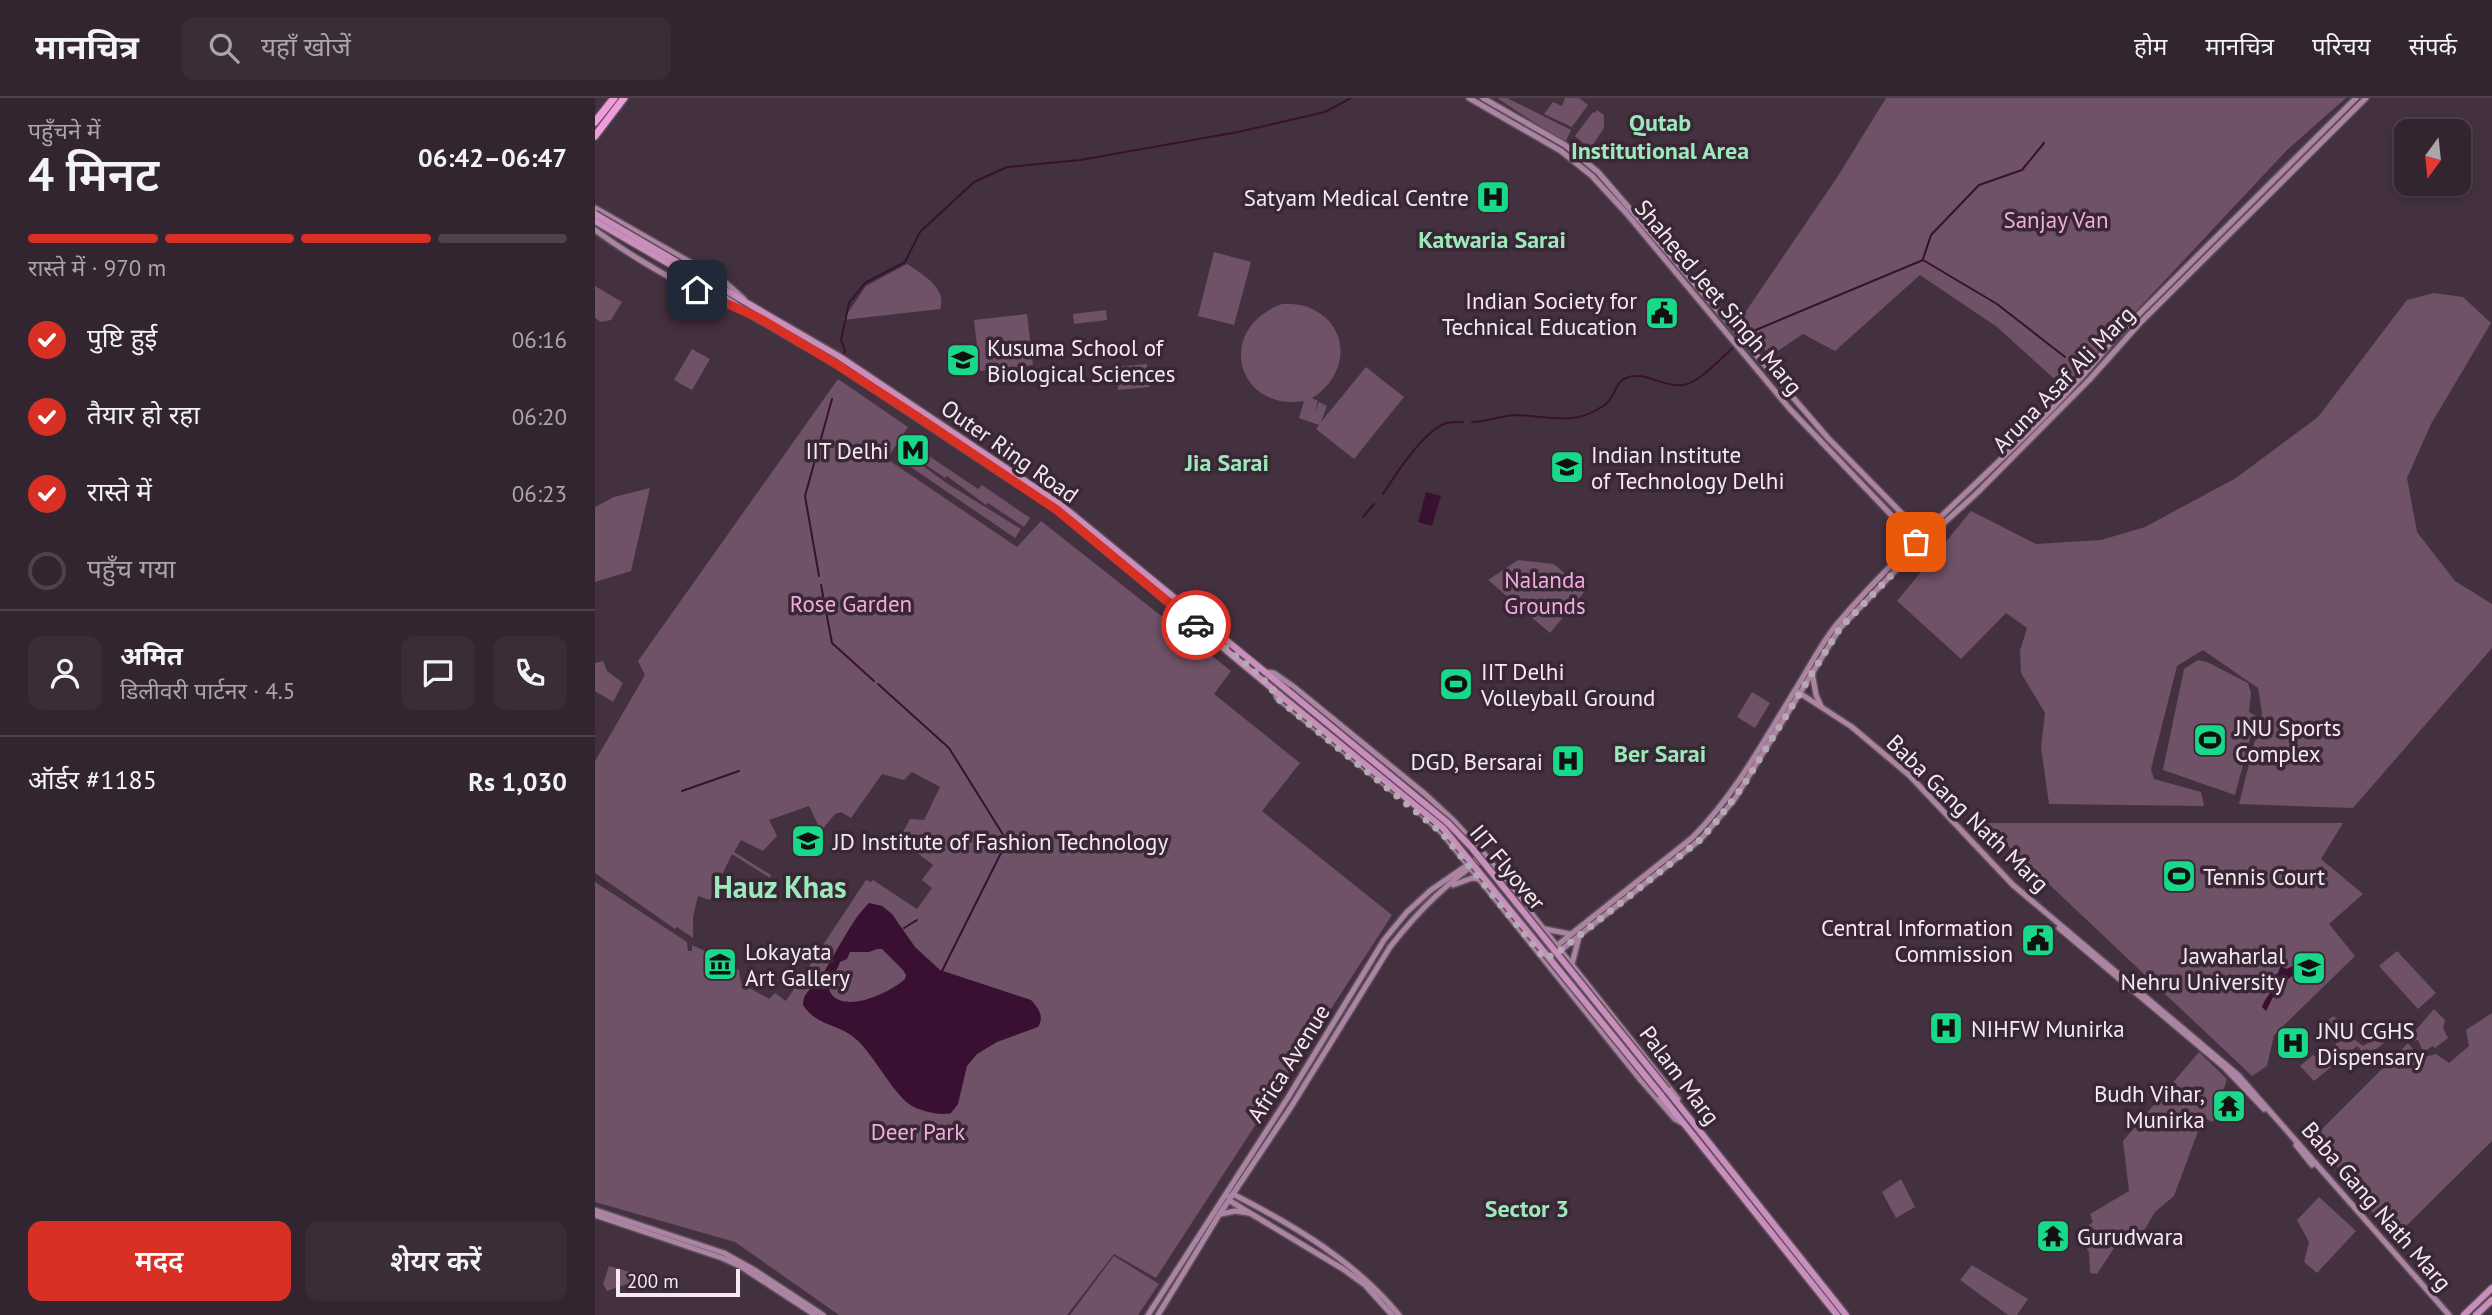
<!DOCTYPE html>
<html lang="hi">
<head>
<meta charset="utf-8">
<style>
	body { margin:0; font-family:"PT Sans","Noto Sans Devanagari",sans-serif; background:#3b2d37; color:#f1f3f6; height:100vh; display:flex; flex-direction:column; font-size:26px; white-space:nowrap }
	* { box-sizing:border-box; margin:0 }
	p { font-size:23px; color:#a9a5aa }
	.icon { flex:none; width:38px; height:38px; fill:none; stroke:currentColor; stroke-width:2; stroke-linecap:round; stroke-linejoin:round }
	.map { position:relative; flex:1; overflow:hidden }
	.details { display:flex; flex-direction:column; background:#33252f; width:595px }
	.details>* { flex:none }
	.needle { width:46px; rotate:195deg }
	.tools { position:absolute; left:1799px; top:21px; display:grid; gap:14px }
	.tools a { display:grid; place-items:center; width:77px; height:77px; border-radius:14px; background:#33252f; box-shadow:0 4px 10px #0003,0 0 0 2px #4e424b; font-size:35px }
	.scale { position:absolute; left:21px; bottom:18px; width:124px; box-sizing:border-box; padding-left:7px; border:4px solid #f5e9f2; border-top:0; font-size:19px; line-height:24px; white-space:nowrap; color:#f5e9f2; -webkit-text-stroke:5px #392735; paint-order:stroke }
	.pin { position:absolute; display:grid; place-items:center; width:60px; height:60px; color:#fff; margin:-30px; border-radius:14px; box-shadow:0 4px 10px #0006 }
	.courier { position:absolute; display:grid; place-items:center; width:70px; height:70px; margin:-35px; border:5px solid #d93025; border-radius:50%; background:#fff; color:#222; box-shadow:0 2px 9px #0007 }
	.head em { font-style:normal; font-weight:600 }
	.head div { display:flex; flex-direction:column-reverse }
	.head { display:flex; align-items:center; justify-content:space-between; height:119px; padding:0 28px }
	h1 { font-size:46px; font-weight:600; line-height:52px }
	.bar { display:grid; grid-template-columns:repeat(4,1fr); gap:10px 7px; align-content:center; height:84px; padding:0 28px }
	.bar i { height:9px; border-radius:5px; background:#4e424b }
	.bar .on { background:#d93025 }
	.bar p { grid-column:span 4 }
	.line { display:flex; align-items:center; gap:18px; padding:0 28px; border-top:2px solid #4e424b }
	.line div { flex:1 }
	.round { display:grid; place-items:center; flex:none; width:74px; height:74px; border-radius:14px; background:#3b2d37 }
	ol { padding:0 28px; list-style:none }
	li { display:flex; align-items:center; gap:21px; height:77px }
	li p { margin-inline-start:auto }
	li .icon { padding:7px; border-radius:50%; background:#d93025; color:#fff; stroke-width:4 }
	li:last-child { color:#a9a5aa }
	li i { width:38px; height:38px; border:4px solid #4e424b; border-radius:50% }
	.cta { display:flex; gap:14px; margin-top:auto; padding:14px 28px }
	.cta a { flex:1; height:80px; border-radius:14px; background:#d93025; color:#fff; font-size:28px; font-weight:600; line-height:80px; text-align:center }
	.cta a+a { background:#3b2d37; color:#f1f3f6 }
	header { display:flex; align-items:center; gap:42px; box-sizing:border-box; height:98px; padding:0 35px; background:#33252f; border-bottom:2px solid #4e424b }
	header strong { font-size:33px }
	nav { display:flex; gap:38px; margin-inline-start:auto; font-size:24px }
	.search { width:490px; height:63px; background:#3b2d37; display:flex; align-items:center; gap:18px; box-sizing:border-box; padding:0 24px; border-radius:14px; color:#a9a5aa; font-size:26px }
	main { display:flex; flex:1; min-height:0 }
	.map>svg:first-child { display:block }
	.green { fill:#6f5168 }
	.water { fill:#391031; fill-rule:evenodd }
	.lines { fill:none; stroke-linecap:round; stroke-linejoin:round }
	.stream { stroke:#391031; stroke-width:2 }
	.secondary-casing { stroke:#5f4f5b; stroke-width:8 }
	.primary-casing { stroke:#5f4f5b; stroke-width:9 }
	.highway-casing { stroke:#5f4f5b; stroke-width:10 }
	.secondary { stroke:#ac84a3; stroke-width:5 }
	.primary { stroke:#c98ebb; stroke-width:6 }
	.highway { stroke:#ef9bdc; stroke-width:7 }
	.primary-bridge-casing { stroke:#5f4f5b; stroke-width:9; stroke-linecap:butt }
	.primary-bridge { stroke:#c98ebb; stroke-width:6 }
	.done { stroke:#b7a9b3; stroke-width:7; stroke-dasharray:0 12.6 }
	.route { stroke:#d93025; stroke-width:9 }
	.labels { text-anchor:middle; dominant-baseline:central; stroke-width:7; stroke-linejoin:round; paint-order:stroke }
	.poi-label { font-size:23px; fill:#f5e9f2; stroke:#392735; text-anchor:start }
	.park-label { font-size:23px; fill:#f3abe1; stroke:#392735 }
	.street-label { font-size:23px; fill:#f5e9f2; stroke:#392735 }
	.neighbourhood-label { font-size:24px; font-weight:bold; fill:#9ce9bb; stroke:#392735 }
	.district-label { font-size:30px; font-weight:bold; fill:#9ce9bb; stroke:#392735 }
</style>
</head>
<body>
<header>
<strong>मानचित्र</strong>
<div class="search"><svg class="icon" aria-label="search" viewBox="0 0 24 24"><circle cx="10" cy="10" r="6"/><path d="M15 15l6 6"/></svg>यहाँ खोजें</div>
<nav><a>होम</a><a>मानचित्र</a><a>परिचय</a><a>संपर्क</a></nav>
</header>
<main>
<section class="details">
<div class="head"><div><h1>4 मिनट</h1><p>पहुँचने में</p></div><em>06:42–06:47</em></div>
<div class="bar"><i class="on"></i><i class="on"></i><i class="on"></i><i></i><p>रास्ते में · 970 m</p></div>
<ol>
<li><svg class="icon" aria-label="check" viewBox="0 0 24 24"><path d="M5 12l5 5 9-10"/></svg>पुष्टि हुई<p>06:16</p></li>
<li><svg class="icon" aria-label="check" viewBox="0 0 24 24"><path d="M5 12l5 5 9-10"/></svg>तैयार हो रहा<p>06:20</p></li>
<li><svg class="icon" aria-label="check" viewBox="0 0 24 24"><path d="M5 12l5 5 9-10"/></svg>रास्ते में<p>06:23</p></li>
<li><i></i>पहुँच गया</li>
</ol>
<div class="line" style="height:126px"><a class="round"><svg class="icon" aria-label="person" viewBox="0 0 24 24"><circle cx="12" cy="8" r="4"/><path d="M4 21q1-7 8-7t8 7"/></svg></a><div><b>अमित</b><p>डिलीवरी पार्टनर · 4.5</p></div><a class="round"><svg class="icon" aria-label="chat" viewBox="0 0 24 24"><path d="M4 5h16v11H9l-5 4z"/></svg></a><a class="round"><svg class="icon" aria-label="phone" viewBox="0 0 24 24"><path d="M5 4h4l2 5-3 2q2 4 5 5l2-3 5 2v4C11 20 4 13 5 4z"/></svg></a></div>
<div class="line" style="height:91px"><div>ऑर्डर #1185</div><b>Rs 1,030</b></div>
<div class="cta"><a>मदद</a><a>शेयर करें</a></div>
</section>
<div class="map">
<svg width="1897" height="1217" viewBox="0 0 1897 1217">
	<rect width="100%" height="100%" fill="#44313f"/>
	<g class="green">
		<path d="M902 0H912L976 32 970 45Z"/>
		<path d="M970 0H984L993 7 977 29 949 16 958 4 967 8Z"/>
		<path d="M1291 0H1751L1692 52 1484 274 1467 288 1402 229 1325 177 1240 253 1208 236 1175 258 1145 222 1243 78Z"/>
		<path d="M1002 12 1009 17V30L995 51 980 38 998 14 1000 15Z"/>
		<path d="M619 154 656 164 639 227 603 218Z"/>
		<path d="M312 166C326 175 353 191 345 211L248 222 271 188Z"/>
		<path d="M0 188 27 204 16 222 6 224 0 220Z"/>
		<path d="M1839 195 1868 199 1896 225 1836 326 1812 380 1822 434 1860 483 1897 506V550L1758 710 1644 706 1667 615 1663 590 1608 552 1582 568 1556 671 1559 681 1606 694 1609 708 1454 706 1446 649 1450 615 1426 575 1425 553 1432 530 1411 515 1366 561 1302 503 1376 413 1441 446 1506 442 1550 429 1641 380 1723 319 1812 202Z"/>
		<path d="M687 206C698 206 709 206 719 212 758 232 751 280 717 300L723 303 719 316 724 304 732 308 726 324 771 269 809 299 759 361 721 331 724 327 704 320 709 303C642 314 619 231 687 206Z"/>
		<path d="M511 212 512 222 479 226 478 216Z"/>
		<path d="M432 216 438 267 385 273 379 222Z"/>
		<path d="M97 251 115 261 97 292 79 282Z"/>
		<path d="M552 266 555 289 523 292 520 269Z"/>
		<path d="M243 281 313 329 292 361 422 449 446 423 636 573 619 596 705 665 667 713 797 817 561 1180 519 1156 472 1217H244L140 1144 0 1104V784L92 844 93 853H97V847L112 854 111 881 137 878 139 869 144 872 146 885 174 901 180 895 191 903 271 782 276 784 278 782 322 811 337 790 327 782 338 767 304 741 315 721 329 722 345 689 317 674 309 682 287 676 256 720 246 714 240 716 226 733 214 708 174 722 182 738 168 753 146 742 139 754 176 777 175 780 137 756 115 802 103 798 98 819V840L82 829 80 831 0 775V663L50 577 43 563Z"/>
		<path d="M317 337 334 349 331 356 383 391 387 387 435 420 429 429 393 405 391 407 352 378 350 380 308 351Z"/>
		<path d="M306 352 353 386 426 431 420 440 301 359Z"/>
		<path d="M55 390 36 473 0 484V409L19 399Z"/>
		<path d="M923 462 959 466 990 493 955 535 893 482Z"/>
		<path d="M1603 562 1612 564 1653 585 1656 595 1654 614 1661 618 1640 697 1568 672 1589 571Z"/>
		<path d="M8 563 12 573 28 585 18 604 0 593V565Z"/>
		<path d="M1157 594 1175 605 1160 630 1142 619Z"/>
		<path d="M1389 725H1748L1726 761 1768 796 1734 826 1760 858 1679 937 1672 968 1657 978Z"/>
		<path d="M1802 853 1841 895 1823 911 1784 868Z"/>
		<path d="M1839 911 1850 922 1848 930 1853 940 1840 950 1838 948 1828 954 1823 942 1820 943 1815 939Z"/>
		<path d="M1897 915V1043L1798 1141 1719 1039 1813 945 1825 960 1841 956 1854 965 1874 948 1871 932Z"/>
		<path d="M1739 918 1760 942 1768 948 1783 939 1789 945 1772 958 1762 948 1719 983 1705 968 1718 957 1725 963 1738 953 1742 943 1730 924Z"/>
		<path d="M1604 954 1632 981 1618 1024 1608 1020 1579 1098 1560 1114 1547 1136 1538 1129 1521 1147 1502 1176 1495 1175 1494 1154 1482 1137 1498 1124 1495 1116 1534 1093 1528 1043Z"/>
		<path d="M1306 1081 1320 1109 1301 1120 1287 1094Z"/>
		<path d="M1724 1099 1761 1133 1722 1175 1709 1164 1714 1144 1702 1122Z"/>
		<path d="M519 1158 564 1186 543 1217H475Z"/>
		<path d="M1377 1167 1433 1201 1422 1217H1413L1365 1182Z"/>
		<path d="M14 1168 52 1179 12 1193 8 1186Z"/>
	</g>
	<g class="water">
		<path d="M831 394 846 398 837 428 823 424Z"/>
		<path d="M274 805 287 808 297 816 320 849 345 872 436 902C443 910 450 918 443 929L402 944 382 956 372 968 363 1006 356 1015C346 1018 323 1013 314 1006 296 992 280 959 262 942 244 925 222 929 208 907 208 894 218 890 225 880 240 858 256 822 274 805ZM282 851H287L308 872 311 877 310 881C296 894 254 914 238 898 235 895 234 892 234 888 234 881 243 872 245 864L252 861 255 854H274Z"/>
		<path d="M1703 866 1697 878 1684 887 1671 913 1667 909C1670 897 1682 894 1674 882L1683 875 1686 867 1691 871Z"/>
	</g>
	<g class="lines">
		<g class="stream">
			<path d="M1328 161 1336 137 1384 87 1427 72 1449 45"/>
			<path d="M1149 240 1156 234 1328 162 1402 206 1470 259"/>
			<path d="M248 258 250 253 246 242 254 205 270 185 310 164 325 134 379 84 412 69 485 62 643 34 730 14 756 0"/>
			<path d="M877 324C891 324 905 318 919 317 947 317 977 328 1003 311 1007 309 1013 305 1015 301 1021 294 1021 284 1031 280 1049 272 1069 290 1088 287 1103 286 1127 259 1139 249"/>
			<path d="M788 396C800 377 830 331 852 325 857 324 863 324 868 324"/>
			<path d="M768 419 779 406"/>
			<path d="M224 478 210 398 237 301"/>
			<path d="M226 487 237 545 279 583"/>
			<path d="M283 586 354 650 412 743 347 873"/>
			<path d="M87 693 144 673"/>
			<path d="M309 830 322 822"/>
		</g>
		<g class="secondary-casing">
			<g id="secondary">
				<path d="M874 0 966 53 997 78 1032 116 1194 310 1323 445"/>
				<path d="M888 0 970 47 1003 74 1233 340 1330 439"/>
				<path d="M0 110 130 184 149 201"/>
				<path d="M0 132C43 163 93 192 144 211"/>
				<path d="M670 574 679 575 699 589 830 696 858 722 891 758 1083 1001"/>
				<path d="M1217 574 1221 597 1226 608"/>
				<path d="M679 591 682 600 798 693"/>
				<path d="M1203 594 1257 629 1314 677 1418 787 1643 977 1854 1217"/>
				<path d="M822 712 847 735 1044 980 1080 1021 1089 1026"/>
				<path d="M858 787 877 780 885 781"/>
				<path d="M1464 830 1629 969 1669 1011"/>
				<path d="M950 831 975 836"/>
				<path d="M950 857 1097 740C1142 695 1172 637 1205 584 1217 564 1228 543 1242 526 1328 425 1436 345 1519 241L1761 0"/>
				<path d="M950 861 966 852 1106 741 1139 702 1245 530 1328 444 1382 395 1495 281 1545 225 1771 0"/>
				<path d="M977 866 984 839"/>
				<path d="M1701 1047 1717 1067"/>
				<path d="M638 1096C698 1127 760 1163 804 1217"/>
				<path d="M634 1099 635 1103 748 1171 770 1187 797 1217"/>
				<path d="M0 1112 129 1155 161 1173 228 1217"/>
				<path d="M626 1116 640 1113 654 1115"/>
				<path d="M0 1117 127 1160 145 1168 220 1217"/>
				<path d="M553 1217 692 1001 789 842 812 814 836 792 887 757"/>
				<path d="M563 1217 624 1117 696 1009 795 849C820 817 853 783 888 761"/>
			</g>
		</g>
		<g class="primary-casing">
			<g id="primary">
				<path d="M111 181 245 259 466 407 692 592"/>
				<path d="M107 185 153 215 241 266 462 412 685 597"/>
				<path d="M1072 992 1251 1217"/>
				<path d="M1066 997 1242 1217"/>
				<path d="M1869 1217 1897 1190"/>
				<path d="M1881 1217 1897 1202"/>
			</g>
		</g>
		<g class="highway-casing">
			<g id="highway">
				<path d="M0 24 19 0"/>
				<path d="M0 38 29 0"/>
			</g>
		</g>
		<use href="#secondary" class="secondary"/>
		<use href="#primary" class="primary"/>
		<use href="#highway" class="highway"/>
		<g class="primary-bridge-casing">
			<g id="primary-bridge">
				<path d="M0 116 111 181"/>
				<path d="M0 123 107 185"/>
				<path d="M692 592 853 725 877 750 1072 992"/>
				<path d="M685 597 848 730 1066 997"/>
			</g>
		</g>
		<use href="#primary-bridge" class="primary-bridge"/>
	</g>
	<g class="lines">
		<path class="done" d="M601 527C621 544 673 578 682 600L847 735 950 861 966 852 1080 762 1106 741 1121 724 1148 688 1245 530 1332 441 1328 438 1321 444"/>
		<path class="route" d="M102 192 164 220 241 266 323 319 462 412 601 527"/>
	</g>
	<defs>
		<g id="hospital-square" transform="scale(1.75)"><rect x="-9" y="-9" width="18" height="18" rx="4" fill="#18d989" stroke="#392735"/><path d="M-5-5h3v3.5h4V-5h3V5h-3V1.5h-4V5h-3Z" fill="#111"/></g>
		<g id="civic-square" transform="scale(1.75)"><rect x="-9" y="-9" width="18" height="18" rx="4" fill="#18d989" stroke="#392735"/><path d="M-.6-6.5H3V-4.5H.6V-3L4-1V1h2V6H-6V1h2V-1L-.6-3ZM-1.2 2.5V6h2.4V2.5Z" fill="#111"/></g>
		<g id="university-square" transform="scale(1.75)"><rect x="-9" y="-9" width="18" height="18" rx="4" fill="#18d989" stroke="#392735"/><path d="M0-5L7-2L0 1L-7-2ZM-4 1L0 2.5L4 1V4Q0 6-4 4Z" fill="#111"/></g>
		<g id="metro-square" transform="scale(1.75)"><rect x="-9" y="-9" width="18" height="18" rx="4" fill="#18d989" stroke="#392735"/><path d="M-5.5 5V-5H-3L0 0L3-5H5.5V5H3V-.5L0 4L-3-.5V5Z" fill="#111"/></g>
		<g id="stadium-square" transform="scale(1.75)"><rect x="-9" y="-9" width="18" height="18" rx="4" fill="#18d989" stroke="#392735"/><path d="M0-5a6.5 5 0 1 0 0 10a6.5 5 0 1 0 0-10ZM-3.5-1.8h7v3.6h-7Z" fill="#111"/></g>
		<g id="museum-square" transform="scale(1.75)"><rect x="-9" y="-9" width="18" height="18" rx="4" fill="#18d989" stroke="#392735"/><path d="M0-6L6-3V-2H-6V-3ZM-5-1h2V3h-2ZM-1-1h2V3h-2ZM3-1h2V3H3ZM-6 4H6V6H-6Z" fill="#111"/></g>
		<g id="temple-square" transform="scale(1.75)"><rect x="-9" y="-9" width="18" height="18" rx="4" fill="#18d989" stroke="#392735"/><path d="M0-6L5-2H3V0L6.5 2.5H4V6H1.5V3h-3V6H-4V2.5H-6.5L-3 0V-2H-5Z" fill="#111"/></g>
	</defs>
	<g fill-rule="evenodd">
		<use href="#hospital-square" x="898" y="99"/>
		<use href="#civic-square" x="1067" y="215"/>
		<use href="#university-square" x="368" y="262"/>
		<use href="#metro-square" x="318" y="352"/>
		<use href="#university-square" x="972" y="369"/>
		<use href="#stadium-square" x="861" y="586"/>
		<use href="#stadium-square" x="1615" y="642"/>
		<use href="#hospital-square" x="973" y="663"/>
		<use href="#university-square" x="213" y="743"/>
		<use href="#stadium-square" x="1584" y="778"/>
		<use href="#civic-square" x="1443" y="842"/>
		<use href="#museum-square" x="125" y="866"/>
		<use href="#university-square" x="1714" y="870"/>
		<use href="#hospital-square" x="1351" y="930"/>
		<use href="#hospital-square" x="1698" y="945"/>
		<use href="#temple-square" x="1634" y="1008"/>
		<use href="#temple-square" x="1458" y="1138"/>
	</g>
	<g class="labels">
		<g class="poi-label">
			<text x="874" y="99" text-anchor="end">Satyam Medical Centre</text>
			<text x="1042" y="202" text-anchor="end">Indian Society for<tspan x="1042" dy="26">Technical Education</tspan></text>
			<text x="392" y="249">Kusuma School of<tspan x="392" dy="26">Biological Sciences</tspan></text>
			<text x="294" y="352" text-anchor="end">IIT Delhi</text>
			<text x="996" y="356">Indian Institute<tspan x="996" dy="26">of Technology Delhi</tspan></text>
			<text x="886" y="573">IIT Delhi<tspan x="886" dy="26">Volleyball Ground</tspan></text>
			<text x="1640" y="629">JNU Sports<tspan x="1640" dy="26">Complex</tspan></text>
			<text x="948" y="663" text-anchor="end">DGD, Bersarai</text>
			<text x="238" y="743">JD Institute of Fashion Technology</text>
			<text x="1608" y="778">Tennis Court</text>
			<text x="1418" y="829" text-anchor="end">Central Information<tspan x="1418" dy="26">Commission</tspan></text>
			<text x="150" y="853">Lokayata<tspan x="150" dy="26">Art Gallery</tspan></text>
			<text x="1690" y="857" text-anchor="end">Jawaharlal<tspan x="1690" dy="26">Nehru University</tspan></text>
			<text x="1376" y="930">NIHFW Munirka</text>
			<text x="1722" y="932">JNU CGHS<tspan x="1722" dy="26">Dispensary</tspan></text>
			<text x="1610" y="995" text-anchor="end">Budh Vihar,<tspan x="1610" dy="26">Munirka</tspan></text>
			<text x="1482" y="1138">Gurudwara</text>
		</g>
		<g class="park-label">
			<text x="1461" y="121">Sanjay Van</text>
			<text x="950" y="481">Nalanda<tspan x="950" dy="26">Grounds</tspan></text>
			<text x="256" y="505">Rose Garden</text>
			<text x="323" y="1033">Deer Park</text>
		</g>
		<g class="street-label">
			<text transform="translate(1124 199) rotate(50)">Shaheed Jeet Singh Marg</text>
			<text transform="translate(1468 281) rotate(-46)">Aruna Asaf Ali Marg</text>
			<text transform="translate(415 353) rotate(35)">Outer Ring Road</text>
			<text transform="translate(1373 715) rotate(44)">Baba Gang Nath Marg</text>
			<text transform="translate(913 769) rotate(50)">IIT Flyover</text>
			<text transform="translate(693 965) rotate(-58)">Africa Avenue</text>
			<text transform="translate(1085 977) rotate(53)">Palam Marg</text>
			<text transform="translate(1782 1108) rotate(49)">Baba Gang Nath Marg</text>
		</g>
		<g class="neighbourhood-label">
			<text x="1065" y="24">Qutab<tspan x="1065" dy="28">Institutional Area</tspan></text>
			<text x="897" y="141">Katwaria Sarai</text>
			<text x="632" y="364">Jia Sarai</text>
			<text x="1065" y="655">Ber Sarai</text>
			<text x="932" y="1110">Sector 3</text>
		</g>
		<g class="district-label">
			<text x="185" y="788">Hauz Khas</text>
		</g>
	</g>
</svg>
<div class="tools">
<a><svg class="needle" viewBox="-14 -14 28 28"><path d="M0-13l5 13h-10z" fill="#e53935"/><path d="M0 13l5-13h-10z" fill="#a9a5aa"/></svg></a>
</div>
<div class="scale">200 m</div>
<div class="pin" style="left:1321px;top:444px;background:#ea580c"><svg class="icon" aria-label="bag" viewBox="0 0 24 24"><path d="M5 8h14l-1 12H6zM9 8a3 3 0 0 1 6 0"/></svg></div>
<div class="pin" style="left:102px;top:192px;background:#1f2937"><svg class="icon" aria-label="home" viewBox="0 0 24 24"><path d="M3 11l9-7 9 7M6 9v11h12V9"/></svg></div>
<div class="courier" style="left:601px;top:527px"><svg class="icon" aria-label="car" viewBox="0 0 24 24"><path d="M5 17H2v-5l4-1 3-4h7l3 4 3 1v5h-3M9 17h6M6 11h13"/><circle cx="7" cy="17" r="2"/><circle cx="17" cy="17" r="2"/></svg></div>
</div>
</main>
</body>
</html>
